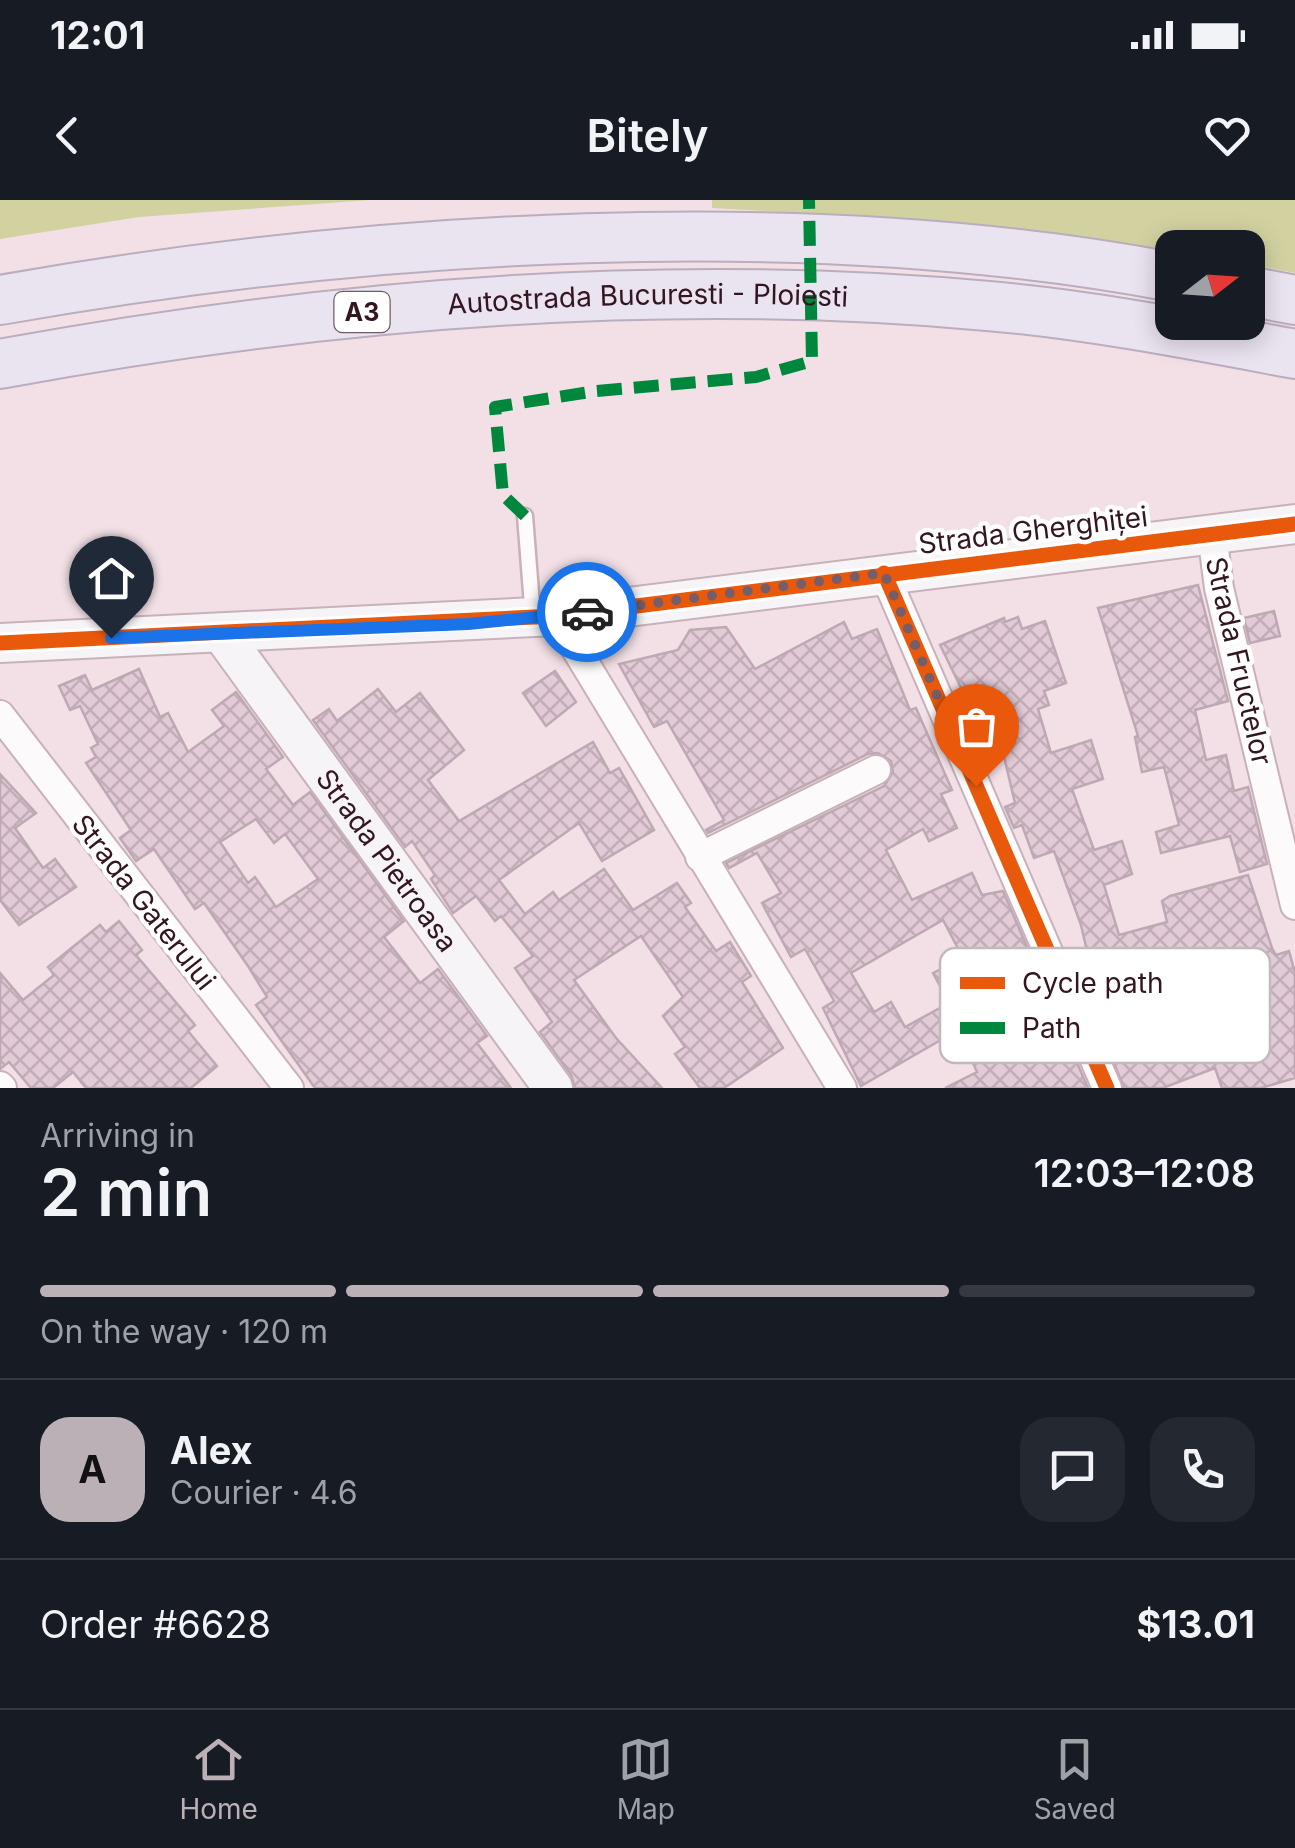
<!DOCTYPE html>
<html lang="en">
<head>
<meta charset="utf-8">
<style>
	body { margin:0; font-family:Inter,sans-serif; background:#242831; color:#f1f3f6; height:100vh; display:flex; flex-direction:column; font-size:38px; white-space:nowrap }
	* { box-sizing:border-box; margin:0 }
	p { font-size:32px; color:#9ea1a6 }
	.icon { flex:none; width:55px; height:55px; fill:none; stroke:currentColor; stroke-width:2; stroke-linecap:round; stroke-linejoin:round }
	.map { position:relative; height:888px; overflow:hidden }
	.panel { display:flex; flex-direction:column; background:#171b24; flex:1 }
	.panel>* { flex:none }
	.needle { width:65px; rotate:73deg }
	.buttons { position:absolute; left:1155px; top:30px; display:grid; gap:20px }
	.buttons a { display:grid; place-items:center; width:110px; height:110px; border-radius:20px; background:#171b24; box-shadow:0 5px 25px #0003; font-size:50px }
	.pin { position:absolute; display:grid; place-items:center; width:85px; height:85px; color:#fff; margin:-102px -42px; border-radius:50% 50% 50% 0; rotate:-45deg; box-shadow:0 0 10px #0007 }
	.pin .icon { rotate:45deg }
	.courier { position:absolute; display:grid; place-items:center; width:100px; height:100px; margin:-50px; border:8px solid #1a73e8; border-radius:50%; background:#fff; color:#222; box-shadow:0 2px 12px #0007 }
	.head em { font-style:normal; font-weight:600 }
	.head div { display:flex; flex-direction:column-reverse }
	.head { display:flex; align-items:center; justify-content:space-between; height:170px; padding:0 40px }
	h1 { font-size:65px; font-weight:600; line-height:75px }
	.bar { display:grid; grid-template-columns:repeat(4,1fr); gap:15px 10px; align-content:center; height:120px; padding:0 40px }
	.bar i { height:12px; border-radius:8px; background:#363941 }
	.bar .current { background:#bab0b6 }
	.bar p { grid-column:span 4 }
	.line { display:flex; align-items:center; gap:25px; padding:0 40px; border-top:2px solid #363941 }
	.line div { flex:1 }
	.round { display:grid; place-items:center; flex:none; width:105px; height:105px; border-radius:30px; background:#242831 }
	.status { display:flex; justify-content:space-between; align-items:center; height:70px; padding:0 50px; background:#171b24; direction:ltr }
	.status svg { height:28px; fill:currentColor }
	header { display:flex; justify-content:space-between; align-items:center; height:130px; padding:0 40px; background:#171b24; font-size:45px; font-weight:600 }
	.tab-bar { display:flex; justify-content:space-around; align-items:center; height:140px; border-top:2px solid #363941; background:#171b24; font-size:28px; color:#9ea1a6 }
	.tab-bar a { display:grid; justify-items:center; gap:5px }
	.tab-bar .current { color:#bab0b6 }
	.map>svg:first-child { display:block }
	.green { fill:#d2d2a1 }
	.building { fill:url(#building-cross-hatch); stroke:#bda8b4; stroke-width:2.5; fill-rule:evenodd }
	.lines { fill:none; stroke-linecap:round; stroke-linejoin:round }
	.lane-casing { stroke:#c8b1b9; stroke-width:19 }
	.street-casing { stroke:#c8b1b9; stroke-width:32 }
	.secondary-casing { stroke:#c8b1b9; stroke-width:42 }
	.highway-casing { stroke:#baadbd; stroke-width:52 }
	.lane { stroke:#fdfafb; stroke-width:14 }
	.street { stroke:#fdfafb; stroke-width:28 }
	.secondary { stroke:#f7f4f8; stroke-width:38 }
	.highway { stroke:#eae3f0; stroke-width:48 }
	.quiet { stroke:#00873e; stroke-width:12; stroke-dasharray:25 12; stroke-linecap:butt }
	.cycleway-casing { stroke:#fff; stroke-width:21 }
	.cycleway { stroke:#e8590c; stroke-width:15 }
	.done { stroke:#765d67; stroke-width:10; stroke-dasharray:0 18 }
	.route { stroke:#1a73e8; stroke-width:12 }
	.labels { text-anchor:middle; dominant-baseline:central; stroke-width:9; stroke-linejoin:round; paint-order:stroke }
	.shield { fill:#fff; stroke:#715c64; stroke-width:2.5 }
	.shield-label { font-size:25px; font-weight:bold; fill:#341622 }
	.street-label { font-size:28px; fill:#341622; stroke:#fff }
	.key { fill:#fff; stroke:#c2b9bd; stroke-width:2.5 }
	.key-label { font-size:28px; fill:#341622 }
</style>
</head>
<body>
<div class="status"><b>12:01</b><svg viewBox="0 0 49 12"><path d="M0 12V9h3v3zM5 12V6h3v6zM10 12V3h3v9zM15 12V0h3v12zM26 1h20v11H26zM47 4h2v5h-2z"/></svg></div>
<header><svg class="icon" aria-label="back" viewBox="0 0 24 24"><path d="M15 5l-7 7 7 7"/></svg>Bitely<svg class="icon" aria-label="heart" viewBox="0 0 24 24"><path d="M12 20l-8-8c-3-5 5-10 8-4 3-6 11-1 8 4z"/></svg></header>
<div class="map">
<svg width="1295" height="888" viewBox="0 0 1295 888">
	<defs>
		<pattern id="building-cross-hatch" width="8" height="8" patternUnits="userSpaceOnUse" patternTransform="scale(2.5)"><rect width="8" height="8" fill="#e2cad7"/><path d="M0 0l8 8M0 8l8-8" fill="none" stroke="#c2adb8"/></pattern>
	</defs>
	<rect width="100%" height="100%" fill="#f2e0e6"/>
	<g class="green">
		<path d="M0 0H370L139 17 0 39Z"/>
		<path d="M712 0H1295V73L1248 64V48L1172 51 954 22 712 8Z"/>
	</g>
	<g class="building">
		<path d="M1198 385 1228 501 1195 510 1206 560 1226 555 1234 591 1248 587 1267 664 1240 672 1230 636 1161 653 1156 632 1179 625 1164 567 1142 572 1135 537 1138 536 1098 408Z"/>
		<path d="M1274 411 1280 436 1250 443 1244 418Z"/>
		<path d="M1018 417 1022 429 1045 421 1066 483 1044 491 1049 505 1038 509 1051 553 1091 540 1103 579 1072 589 1094 650 1122 641 1132 674 1104 685 1119 735 1167 722 1162 701 1170 696 1248 675 1272 748 1276 755 1289 751 1295 773V878L1261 888H1222L1215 868 1163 888H1124L1100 828 1121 819 1110 781 1095 786 1081 725 1054 651 1034 658 1022 625 1014 628 1005 607 1015 603 1000 540 987 544 973 493 965 496 940 445 1004 418 1005 422ZM1198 787 1215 841 1177 853 1154 800Z"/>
		<path d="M844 422 852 439 877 429 910 510 916 508 952 590 941 594 957 628 929 641 923 629 886 650 912 700 972 673 982 695 1003 691 1049 798 1042 801 1062 848 1069 845 1088 888H945L977 872 958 830 861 886 823 808 834 801 805 749 791 757 762 703 781 693 757 653 729 668 726 663 884 586 893 572 891 561 878 553 868 554 708 633 706 630 724 620 667 521 654 527 619 464 678 450 690 430 726 427 755 469ZM943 720 963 758 933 773 949 803 905 827 891 802 874 812 851 773Z"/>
		<path d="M139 469 160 517 168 513 188 552 224 526 212 510 236 492 283 557 266 569 293 605 310 592 404 721 384 737 420 783 438 769 487 836 477 843 511 888H315L256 805 267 797 248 766 204 703 195 709 154 649 136 661 120 638 131 630 86 563 96 557 91 548 98 544 80 506 70 510 59 486 85 475 92 490ZM256 619 274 643 285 634 318 679 276 707 255 677 248 683 220 642Z"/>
		<path d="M555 471 576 502 546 526 523 493Z"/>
		<path d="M378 489 396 512 420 493 464 550 428 580 459 621 593 542 610 573 619 568 654 630 602 661 579 623 499 680 525 714 553 692 559 700 604 669 633 710 677 683 691 703 685 707 716 751 730 742 751 776 742 782 783 848 724 888H700L675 854 685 847 663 816 683 797 641 736 574 780 616 838 662 888H575L571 875 540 832 552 822 515 768 533 756 501 716 495 721 476 696 453 713 431 679 435 675 412 641 405 647 313 520 329 509 337 521Z"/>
		<path d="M0 574 36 613 15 628 43 668 55 659 76 687 19 725 0 700Z"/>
		<path d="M119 721 142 750 136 755 195 825 188 831 217 866 191 888H86L73 872 53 888H31L9 862 0 869V773L23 800 54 775 48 767 100 725 106 732Z"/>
	</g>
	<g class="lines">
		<g class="lane-casing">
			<path id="lane" d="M525 316 533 418"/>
		</g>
		<g class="street-casing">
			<g id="street">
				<path d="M1212 334 1219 388 1295 705"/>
				<path d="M884 373 1107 888"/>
				<path d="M556 416 842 888"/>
				<path d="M0 515 289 888"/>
				<path d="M700 657 876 570"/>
				<path d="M0 886 2 888"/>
			</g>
		</g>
		<g class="secondary-casing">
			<g id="secondary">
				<path id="s1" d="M222 434 553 888"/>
				<path d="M0 443 556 416 1295 324"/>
			</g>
		</g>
		<g class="highway-casing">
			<g id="highway">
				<path d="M1248 91 1295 100"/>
				<path d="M0 100C367 35 804 8 1172 77"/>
				<path id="s2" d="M0 164C325 104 658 76 988 106 1091 115 1193 135 1295 154"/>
			</g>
		</g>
		<use href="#lane" class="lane"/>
		<use href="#street" class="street"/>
		<use href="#secondary" class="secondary"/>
		<use href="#highway" class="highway"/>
		<path class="quiet" d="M525 316 503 295 495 207 596 191 756 177 812 161 809 0"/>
		<g class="cycleway-casing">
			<g id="cycleway">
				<path d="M884 373 1107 888"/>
				<path d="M0 443 556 416 1295 324"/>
			</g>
		</g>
		<use href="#cycleway" class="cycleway"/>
	</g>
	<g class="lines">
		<path class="done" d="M587 412 884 373 976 586"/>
		<path class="route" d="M111 438 468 424 587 412"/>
	</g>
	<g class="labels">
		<rect class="shield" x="334.5" y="92" width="55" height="40" rx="8"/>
		<g class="shield-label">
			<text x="362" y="112">A3</text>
		</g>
		<g class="street-label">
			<text stroke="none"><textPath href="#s2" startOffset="652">Autostrada Bucuresti - Ploiesti</textPath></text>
			<text transform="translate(1033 330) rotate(-7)">Strada Gherghiței</text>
			<text transform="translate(1239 461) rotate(77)">Strada Fructelor</text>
			<text stroke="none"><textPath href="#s1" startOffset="280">Strada Pietroasa</textPath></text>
			<text transform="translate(144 702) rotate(52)">Strada Gaterului</text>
		</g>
	</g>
	<rect x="940" y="748" width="330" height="115" rx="15" class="key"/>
	<rect x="960" y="777" width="45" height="12" fill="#e8590c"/>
	<rect x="960" y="822" width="45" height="12" fill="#00873e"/>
	<g class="key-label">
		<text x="1022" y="793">Cycle path</text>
		<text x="1022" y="838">Path</text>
	</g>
</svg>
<div class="buttons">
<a><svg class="needle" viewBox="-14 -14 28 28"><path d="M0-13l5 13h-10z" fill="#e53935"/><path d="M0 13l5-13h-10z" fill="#9ea1a6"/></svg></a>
</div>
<div class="pin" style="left:976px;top:586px;background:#ea580c"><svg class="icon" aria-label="bag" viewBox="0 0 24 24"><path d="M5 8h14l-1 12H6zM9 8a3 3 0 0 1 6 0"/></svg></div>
<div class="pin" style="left:111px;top:438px;background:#1f2937"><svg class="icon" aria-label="home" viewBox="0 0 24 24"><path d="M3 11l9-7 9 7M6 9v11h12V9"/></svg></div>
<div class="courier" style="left:587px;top:412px"><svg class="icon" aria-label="car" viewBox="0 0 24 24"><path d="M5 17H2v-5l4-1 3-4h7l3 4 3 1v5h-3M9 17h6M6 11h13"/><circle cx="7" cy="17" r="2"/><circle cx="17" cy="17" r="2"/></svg></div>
</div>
<section class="panel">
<div class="head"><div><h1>2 min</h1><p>Arriving in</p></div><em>12:03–12:08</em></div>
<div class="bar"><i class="current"></i><i class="current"></i><i class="current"></i><i></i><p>On the way · 120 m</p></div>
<div class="line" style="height:180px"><b class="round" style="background:#bab0b6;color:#111">A</b><div><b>Alex</b><p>Courier · 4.6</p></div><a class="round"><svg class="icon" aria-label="chat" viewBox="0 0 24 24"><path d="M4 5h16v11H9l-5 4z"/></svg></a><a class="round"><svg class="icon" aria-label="phone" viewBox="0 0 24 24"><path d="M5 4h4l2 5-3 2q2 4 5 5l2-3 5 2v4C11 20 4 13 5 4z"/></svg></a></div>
<div class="line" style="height:130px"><div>Order #6628</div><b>$13.01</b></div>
</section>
<nav class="tab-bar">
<a class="current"><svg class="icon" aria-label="home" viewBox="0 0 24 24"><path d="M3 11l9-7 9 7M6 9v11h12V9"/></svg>Home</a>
<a><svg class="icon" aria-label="map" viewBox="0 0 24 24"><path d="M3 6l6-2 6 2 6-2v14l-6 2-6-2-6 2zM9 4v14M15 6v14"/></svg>Map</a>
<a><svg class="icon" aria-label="saved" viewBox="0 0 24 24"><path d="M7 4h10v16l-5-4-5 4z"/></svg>Saved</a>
</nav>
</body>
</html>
